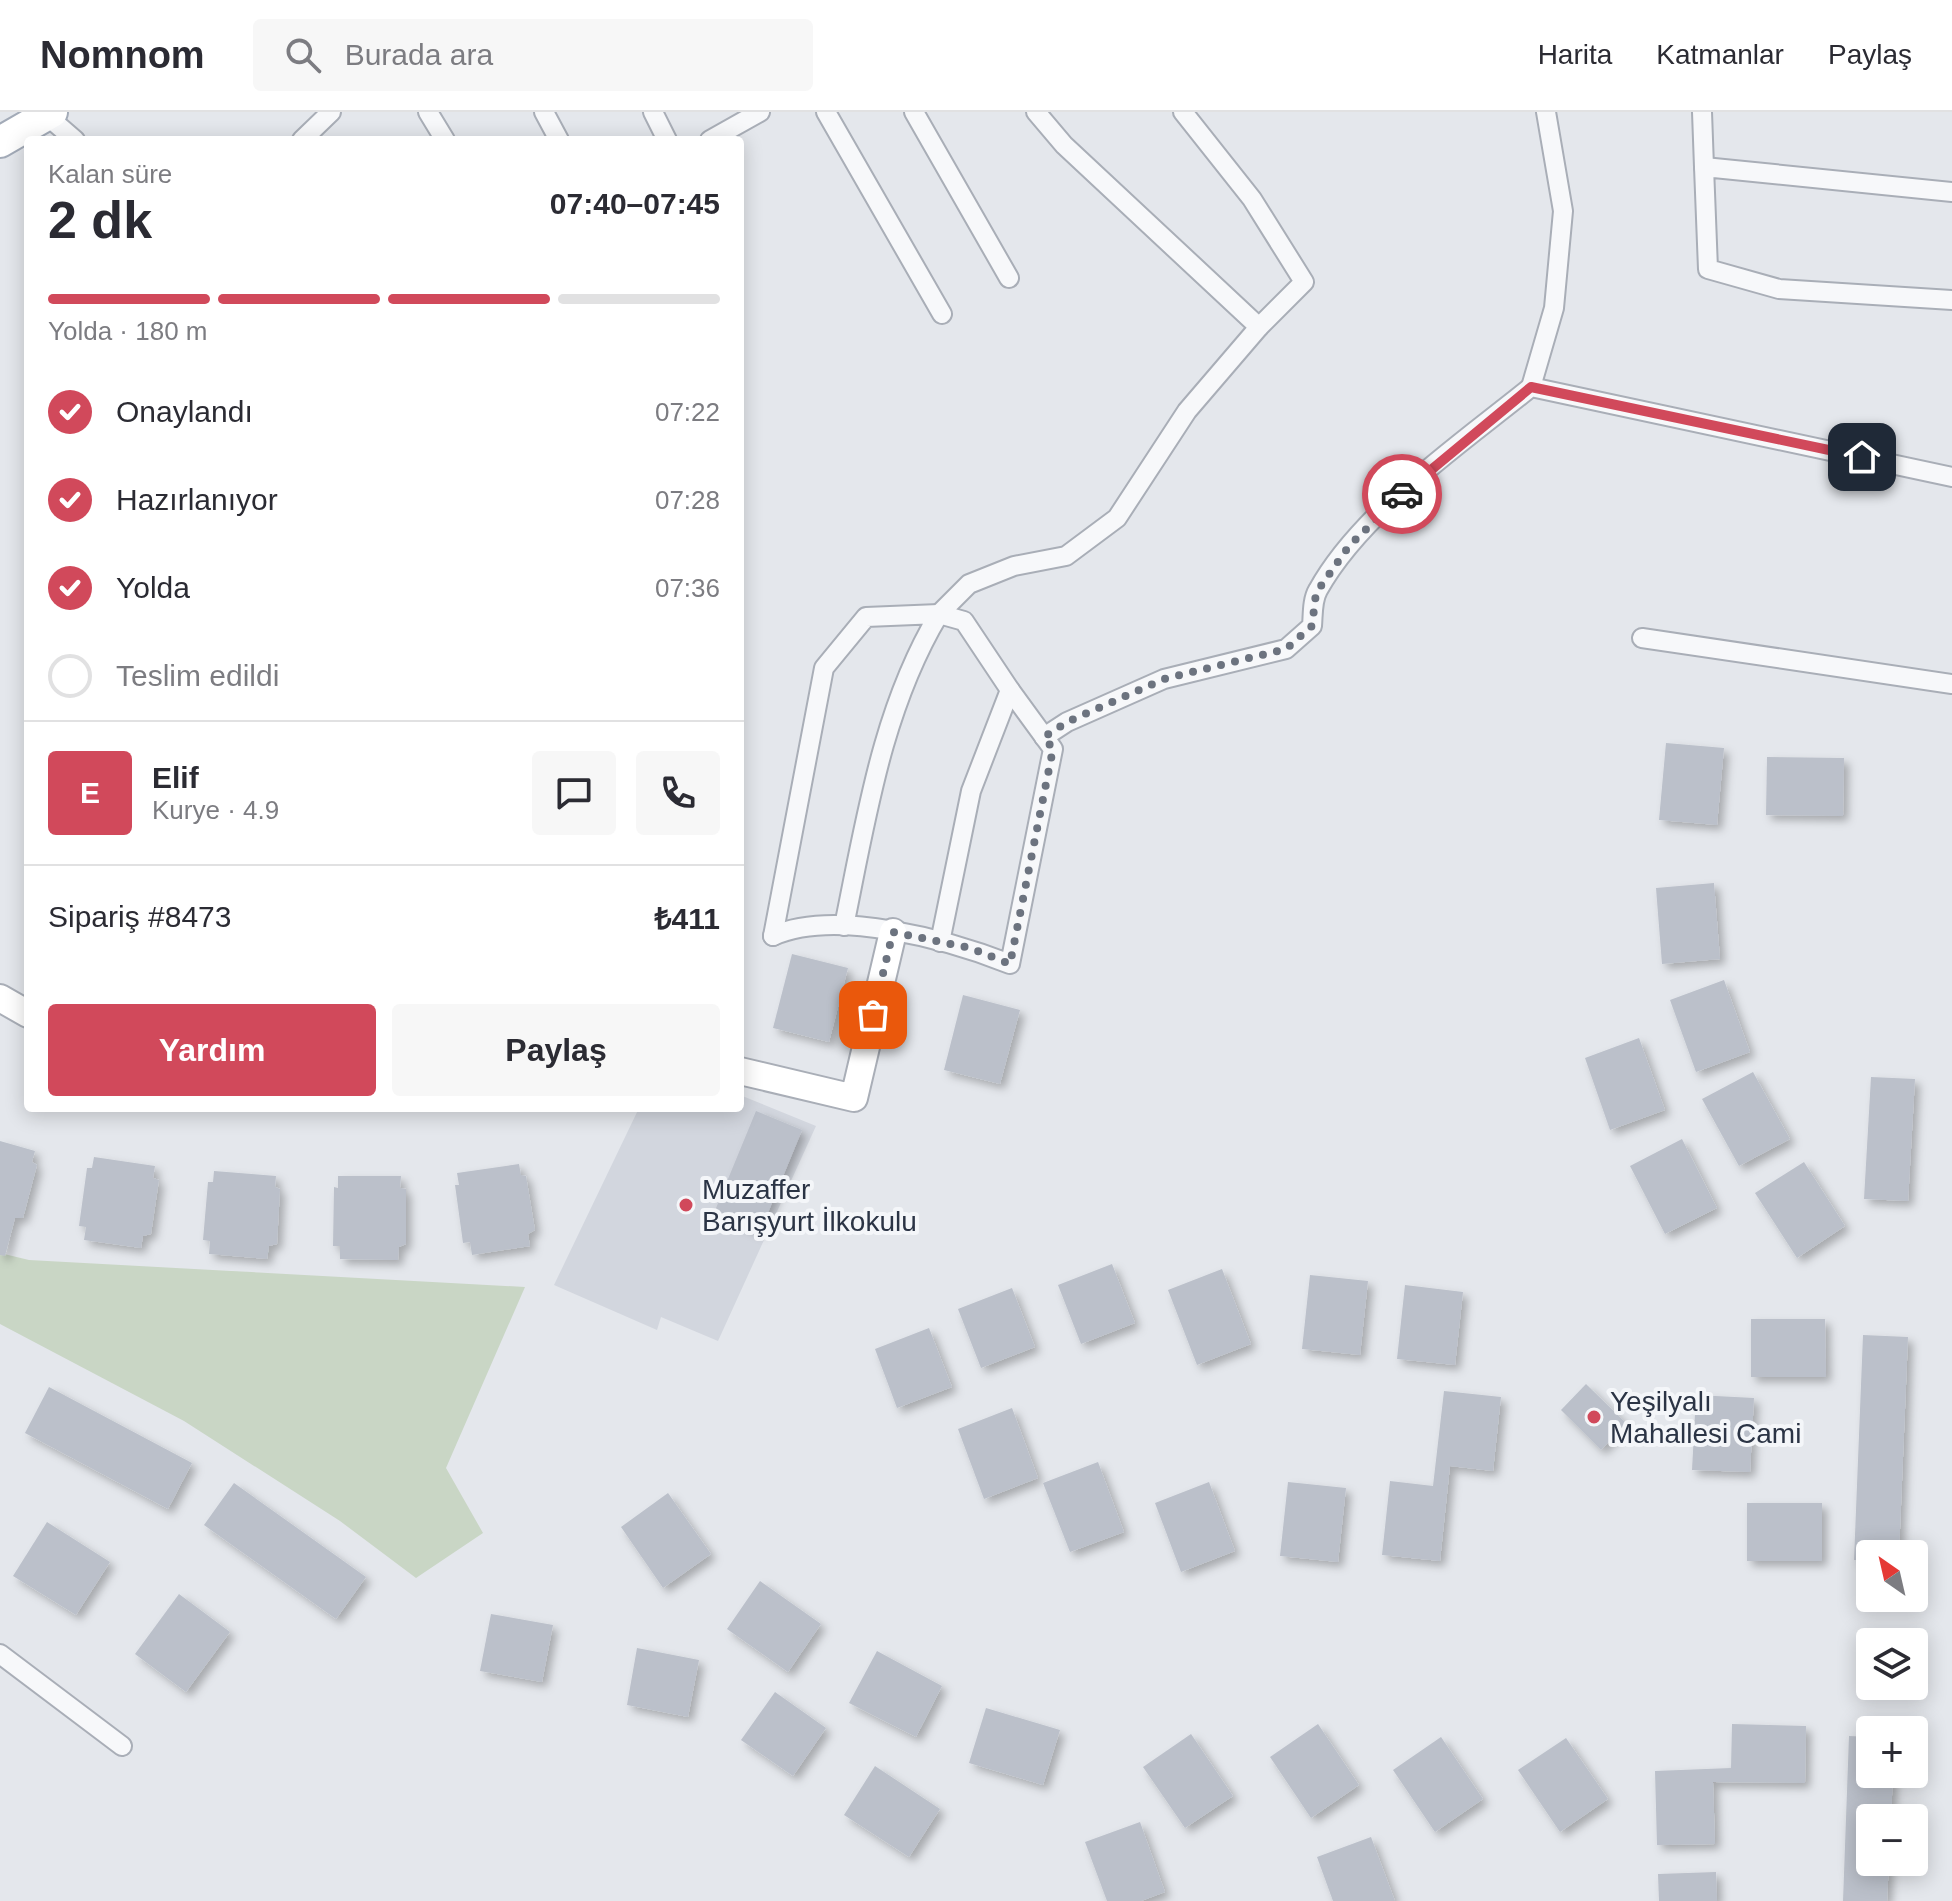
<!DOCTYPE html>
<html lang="tr">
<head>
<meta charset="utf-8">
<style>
	body { margin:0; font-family:Arial,sans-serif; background:#f7f7f7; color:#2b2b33; height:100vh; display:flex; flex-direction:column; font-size:30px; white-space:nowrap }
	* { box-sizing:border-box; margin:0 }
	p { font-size:26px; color:#7c7c81 }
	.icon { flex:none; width:44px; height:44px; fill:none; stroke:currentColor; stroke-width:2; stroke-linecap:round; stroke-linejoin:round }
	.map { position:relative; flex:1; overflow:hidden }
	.side { position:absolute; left:24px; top:24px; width:720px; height:976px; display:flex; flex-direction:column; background:#fff; border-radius:8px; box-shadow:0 4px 20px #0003 }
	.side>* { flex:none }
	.needle { width:52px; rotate:326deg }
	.controls { position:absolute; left:1856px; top:1428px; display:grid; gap:16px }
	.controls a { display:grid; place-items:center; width:72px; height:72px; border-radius:8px; background:#fff; box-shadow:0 4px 20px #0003; font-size:40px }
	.pin { position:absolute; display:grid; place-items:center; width:68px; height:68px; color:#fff; margin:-34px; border-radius:16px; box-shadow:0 4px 12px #0006 }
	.courier { position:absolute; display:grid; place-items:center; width:80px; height:80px; margin:-40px; border:6px solid #d1495b; border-radius:50%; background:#fff; color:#222; box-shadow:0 2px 10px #0007 }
	.head em { font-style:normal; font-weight:700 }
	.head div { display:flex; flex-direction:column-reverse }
	.head { display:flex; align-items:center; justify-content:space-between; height:136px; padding:0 24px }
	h1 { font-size:52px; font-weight:700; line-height:60px }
	.bar { display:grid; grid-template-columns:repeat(4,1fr); gap:12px 8px; align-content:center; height:96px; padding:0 24px }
	.bar i { height:10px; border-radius:6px; background:#e1e1e2 }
	.bar .on { background:#d1495b }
	.bar p { grid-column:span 4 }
	.line { display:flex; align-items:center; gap:20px; padding:0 24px; border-top:2px solid #e1e1e2 }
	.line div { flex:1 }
	.round { display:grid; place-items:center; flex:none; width:84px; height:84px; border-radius:8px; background:#f7f7f7 }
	ol { padding:0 24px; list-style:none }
	li { display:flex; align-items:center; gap:24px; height:88px }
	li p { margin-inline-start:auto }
	li .icon { padding:8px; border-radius:50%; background:#d1495b; color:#fff; stroke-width:4 }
	li:last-child { color:#7c7c81 }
	li i { width:44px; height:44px; border:4px solid #e1e1e2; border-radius:50% }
	.button { display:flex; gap:16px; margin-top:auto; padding:16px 24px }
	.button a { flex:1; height:92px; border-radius:8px; background:#d1495b; color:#fff; font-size:32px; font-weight:700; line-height:92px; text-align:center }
	.button a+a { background:#f7f7f7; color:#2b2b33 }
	header { display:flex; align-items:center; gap:48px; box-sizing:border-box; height:112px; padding:0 40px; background:#fff; border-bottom:2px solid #e1e1e2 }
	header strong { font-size:38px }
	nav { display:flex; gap:44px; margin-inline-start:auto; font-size:28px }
	.search { width:560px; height:72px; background:#f7f7f7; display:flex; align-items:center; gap:20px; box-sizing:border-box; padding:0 28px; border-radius:8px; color:#7c7c81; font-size:30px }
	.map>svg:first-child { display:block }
	.built { fill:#d2d6de }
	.green { fill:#c9d6c5 }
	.building { fill:#bbc0ca; filter:url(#shadow) }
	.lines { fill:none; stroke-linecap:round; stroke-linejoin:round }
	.street-casing { stroke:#a9aeb7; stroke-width:22 }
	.secondary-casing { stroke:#a9aeb7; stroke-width:30 }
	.primary-casing { stroke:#a3abb8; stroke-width:34 }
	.street { stroke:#f7f8fa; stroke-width:18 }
	.secondary { stroke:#fff; stroke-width:26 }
	.primary { stroke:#fff; stroke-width:30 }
	.done { stroke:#6c737f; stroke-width:8; stroke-dasharray:0 14.4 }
	.route { stroke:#d1495b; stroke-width:10 }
	.poi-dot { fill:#d1495b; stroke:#f4f6f9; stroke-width:3 }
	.labels { text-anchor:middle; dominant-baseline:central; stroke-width:8; stroke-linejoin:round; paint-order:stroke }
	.poi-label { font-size:28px; fill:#2b3445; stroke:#f4f6f9; text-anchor:start }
</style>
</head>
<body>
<header>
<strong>Nomnom</strong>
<div class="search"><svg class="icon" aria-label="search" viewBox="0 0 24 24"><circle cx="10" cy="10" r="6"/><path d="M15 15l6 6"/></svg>Burada ara</div>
<nav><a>Harita</a><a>Katmanlar</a><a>Paylaş</a></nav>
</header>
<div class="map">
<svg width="1952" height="1789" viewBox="0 0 1952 1789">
	<defs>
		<filter id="shadow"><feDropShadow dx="5" dy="5" stdDeviation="4" flood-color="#0004"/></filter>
	</defs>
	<rect width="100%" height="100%" fill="#e4e7ec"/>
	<path class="built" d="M740 983 816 1014 718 1229 661 1205 657 1218 554 1173 639 996H740Z"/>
	<path class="green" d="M0 1141 29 1148 525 1175 446 1356 483 1421 416 1466 340 1409 184 1309 0 1212Z"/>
	<g class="building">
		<path d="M1666 631 1724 636 1717 713 1659 708Z"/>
		<path d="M1767 645 1844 646 1843 704 1766 703Z"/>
		<path d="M1714 771 1720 847 1662 852 1656 776Z"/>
		<path d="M792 842 848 856 829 930 773 916Z"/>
		<path d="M1724 868 1750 940 1696 960 1670 888Z"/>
		<path d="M963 883 1020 898 1000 972 944 958Z"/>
		<path d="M1639 926 1665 998 1610 1018 1585 946Z"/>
		<path d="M1753 960 1790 1027 1739 1054 1702 987Z"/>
		<path d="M1871 965 1915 967 1908 1089 1864 1087Z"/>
		<path d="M756 999 802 1018 760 1120 714 1101Z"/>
		<path d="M1682 1027 1717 1096 1665 1122 1630 1054Z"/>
		<path d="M0 1029 35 1039 32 1050 37 1053 23 1106H15L5 1144 0 1143Z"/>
		<path d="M94 1045 155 1054 153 1066 159 1068 151 1122 143 1124 141 1136 84 1128 86 1115 79 1114 87 1056H92Z"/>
		<path d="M1804 1050 1845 1114 1797 1146 1755 1081Z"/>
		<path d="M519 1052 521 1063 526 1064 535 1118 528 1122 530 1134 472 1143 470 1130 463 1131 455 1073H459L457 1061Z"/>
		<path d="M214 1059 276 1064 275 1075 280 1077 277 1132 269 1134 267 1147 209 1142 210 1129 203 1128 208 1070H213Z"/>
		<path d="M338 1064H401L400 1076 406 1077V1132L399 1135 398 1148 340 1147V1134H333L334 1075 338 1076Z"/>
		<path d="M1112 1152 1135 1211 1081 1232 1058 1173Z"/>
		<path d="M1222 1157 1251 1232 1197 1253 1168 1178Z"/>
		<path d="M1310 1163 1368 1169 1360 1243 1302 1237Z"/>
		<path d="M1405 1173 1463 1180 1455 1253 1397 1247Z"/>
		<path d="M1012 1176 1035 1235 981 1256 958 1197Z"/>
		<path d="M1751 1207H1825L1826 1265H1751Z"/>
		<path d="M929 1216 952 1275 897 1296 875 1237Z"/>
		<path d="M1863 1223 1908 1225 1899 1442H1870V1448H1854Z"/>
		<path d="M1586 1272 1627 1312 1601 1338 1561 1298Z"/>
		<path d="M49 1275 192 1351 168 1397 25 1321Z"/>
		<path d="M1444 1279 1501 1285 1493 1359 1450 1354 1440 1449 1382 1443 1390 1369 1433 1374Z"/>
		<path d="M1696 1283 1754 1286 1750 1360 1692 1358Z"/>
		<path d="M1012 1296 1038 1366 984 1387 958 1317Z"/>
		<path d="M1098 1350 1124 1420 1070 1440 1043 1371Z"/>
		<path d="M1209 1370 1235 1439 1181 1460 1155 1391Z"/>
		<path d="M1288 1370 1346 1376 1338 1450 1280 1444Z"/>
		<path d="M234 1371 366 1465 336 1507 204 1413Z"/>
		<path d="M668 1381 711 1442 663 1476 621 1415Z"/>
		<rect x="1747" y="1391" width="75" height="58"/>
		<path d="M47 1410 110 1450 76 1503 13 1464Z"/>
		<path d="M760 1469 821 1512 788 1560 727 1517Z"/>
		<path d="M179 1482 230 1520 186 1580 135 1542Z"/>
		<path d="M491 1502 553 1513 542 1570 480 1559Z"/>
		<path d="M637 1536 699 1548 688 1605 627 1593Z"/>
		<path d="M877 1539 942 1574 916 1625 849 1591Z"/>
		<path d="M775 1580 826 1616 793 1664 741 1628Z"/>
		<path d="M986 1596 1060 1618 1043 1673 969 1651Z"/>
		<path d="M1318 1612 1359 1673 1311 1706 1270 1645Z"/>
		<path d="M1732 1612 1806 1614 1805 1671 1713 1670 1715 1732 1657 1733 1655 1659 1731 1656Z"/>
		<path d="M1191 1622 1233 1684 1185 1716 1143 1655Z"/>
		<path d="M1849 1624 1870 1625V1662H1893L1891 1706H1870V1750H1889L1887 1789H1843Z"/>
		<path d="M1441 1625 1483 1687 1435 1720 1393 1658Z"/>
		<path d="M1566 1626 1608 1687 1560 1720 1518 1658Z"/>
		<path d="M875 1654 940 1697 909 1745 844 1703Z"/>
		<path d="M1140 1710 1165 1780 1141 1789H1107L1085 1730Z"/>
		<path d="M1371 1725 1395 1789H1333L1317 1745Z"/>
		<path d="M1716 1760 1717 1789H1659L1658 1762Z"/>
	</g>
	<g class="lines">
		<g class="street-casing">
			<g id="street">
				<path d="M428 0 445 28"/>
				<path d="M544 0 559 28"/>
				<path d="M653 0 667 28"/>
				<path d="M826 0 942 202"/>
				<path d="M914 0 1009 166"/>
				<path d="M1183 0 1252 87 1304 170 1259 215"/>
				<path d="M1702 0 1704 55"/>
				<path d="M46 3 75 28"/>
				<path d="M302 28 331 0"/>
				<path d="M710 28 760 0"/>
				<path d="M1952 80 1704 55 1708 157 1779 177 1952 188"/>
				<path d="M1531 275 1554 196 1563 99 1546 0"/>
				<path d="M1642 526 1952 572"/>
				<path d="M1044 625 1067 610 1164 567 1286 537 1312 514C1313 503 1312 488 1318 478 1361 400 1462 331 1531 275L1952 365"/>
				<path d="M773 824 824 556 866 505 939 502C882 597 866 707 844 814"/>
				<path d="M773 824C835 796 949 828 1010 852L1053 637 1010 578"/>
				<path d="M940 830 971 679 1010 578 964 509 939 502 969 472 1014 454 1066 444 1117 406 1187 299 1259 215 1064 33 1036 0"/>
				<path d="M0 1542 122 1634"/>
			</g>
		</g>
		<g class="secondary-casing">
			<g id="secondary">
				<path d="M0 886 28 902"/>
				<path d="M740 959 854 986 893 820"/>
			</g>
		</g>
		<g class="primary-casing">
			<path id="primary" d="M0 30 52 0"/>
		</g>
		<use href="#street" class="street"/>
		<use href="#secondary" class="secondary"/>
		<use href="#primary" class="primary"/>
	</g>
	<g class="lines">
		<path class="done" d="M873 903 893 820 970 836 1010 852 1053 637 1044 625 1067 610 1164 567 1286 537 1312 514 1316 481 1349 434 1402 382"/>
		<path class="route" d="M1402 382 1531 275 1862 345"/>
	</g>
	<g class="poi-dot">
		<circle cx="686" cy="1093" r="8"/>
		<circle cx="1594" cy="1305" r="8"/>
	</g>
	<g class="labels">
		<g class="poi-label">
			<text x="702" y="1077">Muzaffer<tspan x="702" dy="32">Barışyurt İlkokulu</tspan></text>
			<text x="1610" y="1289">Yeşilyalı<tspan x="1610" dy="32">Mahallesi Cami</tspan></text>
		</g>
	</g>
</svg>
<div class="controls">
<a><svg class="needle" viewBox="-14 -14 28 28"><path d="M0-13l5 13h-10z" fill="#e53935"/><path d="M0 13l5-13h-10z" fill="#7c7c81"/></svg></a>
<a><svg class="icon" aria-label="layers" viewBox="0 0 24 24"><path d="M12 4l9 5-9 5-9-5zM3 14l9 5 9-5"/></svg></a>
<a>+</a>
<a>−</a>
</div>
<div class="pin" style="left:873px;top:903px;background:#ea580c"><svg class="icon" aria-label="bag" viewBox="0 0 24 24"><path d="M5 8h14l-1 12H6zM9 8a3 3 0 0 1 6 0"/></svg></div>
<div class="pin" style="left:1862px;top:345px;background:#1f2937"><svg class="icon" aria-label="home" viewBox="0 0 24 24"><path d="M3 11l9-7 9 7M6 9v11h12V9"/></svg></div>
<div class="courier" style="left:1402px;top:382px"><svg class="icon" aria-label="car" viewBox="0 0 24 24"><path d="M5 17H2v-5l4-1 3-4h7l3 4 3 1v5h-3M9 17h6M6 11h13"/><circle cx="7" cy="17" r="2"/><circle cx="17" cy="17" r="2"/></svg></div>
<section class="side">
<div class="head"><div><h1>2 dk</h1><p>Kalan süre</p></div><em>07:40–07:45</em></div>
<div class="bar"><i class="on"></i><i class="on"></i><i class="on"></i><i></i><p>Yolda · 180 m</p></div>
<ol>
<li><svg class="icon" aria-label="check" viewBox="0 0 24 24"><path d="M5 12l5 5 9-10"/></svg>Onaylandı<p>07:22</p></li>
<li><svg class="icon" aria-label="check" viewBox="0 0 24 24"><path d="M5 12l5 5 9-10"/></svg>Hazırlanıyor<p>07:28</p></li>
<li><svg class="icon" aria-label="check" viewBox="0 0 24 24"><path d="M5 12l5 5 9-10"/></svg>Yolda<p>07:36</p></li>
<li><i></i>Teslim edildi</li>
</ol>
<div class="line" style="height:144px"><b class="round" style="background:#d1495b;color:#fff">E</b><div><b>Elif</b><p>Kurye · 4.9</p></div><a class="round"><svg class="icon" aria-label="chat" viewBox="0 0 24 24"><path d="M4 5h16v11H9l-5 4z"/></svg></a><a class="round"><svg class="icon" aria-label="phone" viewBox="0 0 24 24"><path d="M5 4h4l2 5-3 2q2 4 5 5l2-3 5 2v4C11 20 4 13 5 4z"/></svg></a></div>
<div class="line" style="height:104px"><div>Sipariş #8473</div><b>₺411</b></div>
<div class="button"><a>Yardım</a><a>Paylaş</a></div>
</section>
</div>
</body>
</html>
